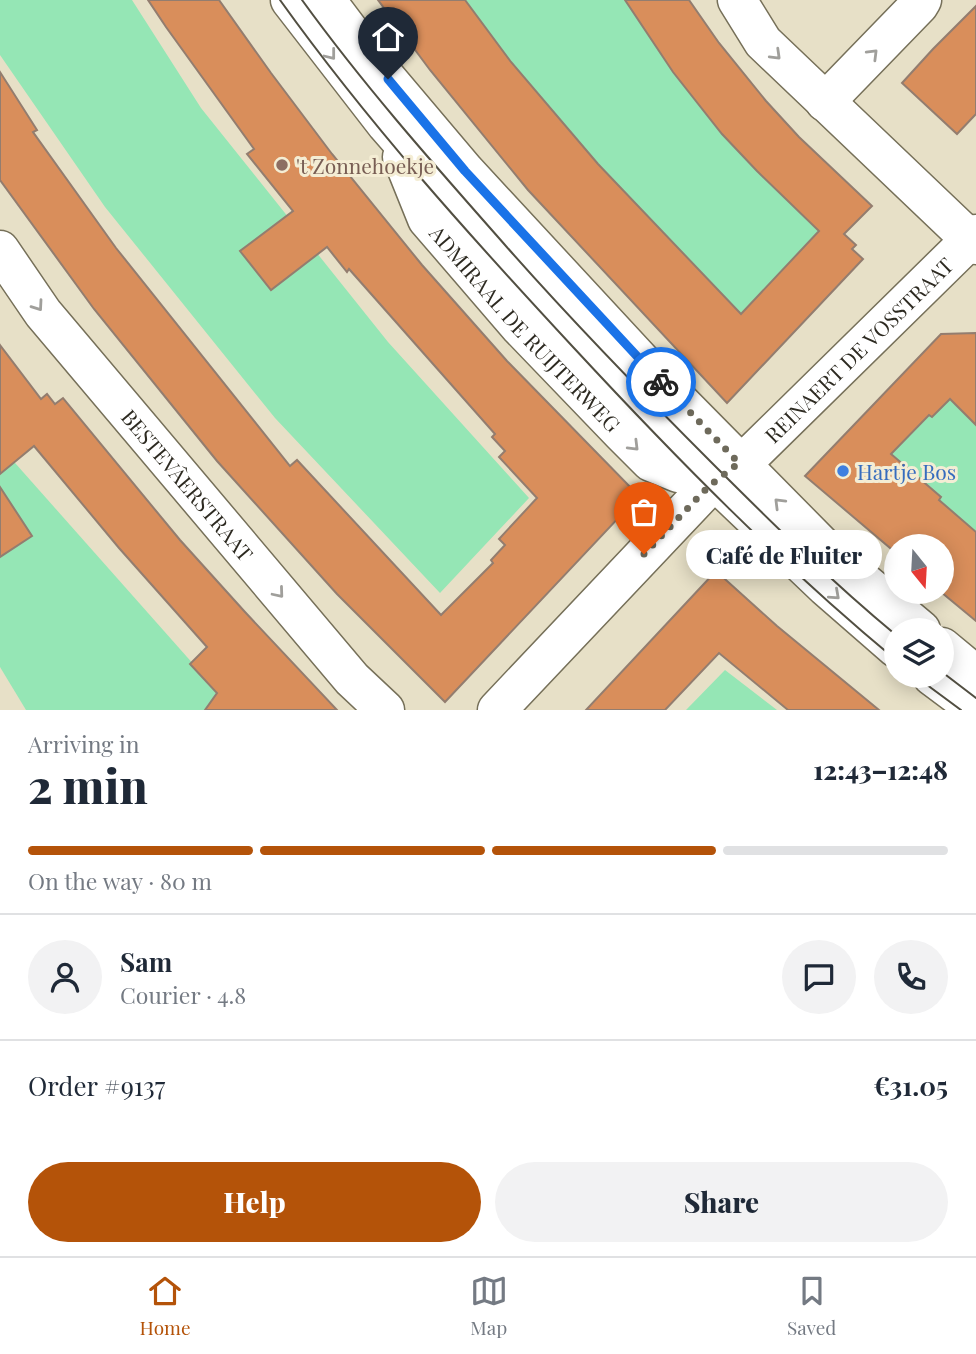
<!DOCTYPE html>
<html lang="en">
<head>
<meta charset="utf-8">
<style>
	body { margin:0; font-family:"Playfair Display",serif; background:#f2f2f3; color:#1f2937; height:100vh; display:flex; flex-direction:column; font-size:26px; white-space:nowrap }
	* { box-sizing:border-box; margin:0 }
	p { font-size:23px; color:#747a83 }
	.icon { flex:none; width:38px; height:38px; fill:none; stroke:currentColor; stroke-width:2; stroke-linecap:round; stroke-linejoin:round }
	.map { position:relative; height:710px; overflow:hidden }
	.sheet { display:flex; flex-direction:column; background:#fff; flex:1 }
	.sheet>* { flex:none }
	.needle { width:46px; rotate:162deg }
	.controls { position:absolute; left:884px; top:534px; display:grid; gap:14px }
	.controls a { display:grid; place-items:center; width:70px; height:70px; border-radius:50%; background:#fff; box-shadow:0 4px 18px #0003; font-size:35px }
	.pin { position:absolute; display:grid; place-items:center; width:60px; height:60px; color:#fff; margin:-72px -30px; border-radius:50% 50% 50% 0; rotate:-45deg; box-shadow:0 0 7px #0007 }
	.pin .icon { rotate:45deg }
	.courier { position:absolute; display:grid; place-items:center; width:70px; height:70px; margin:-35px; border:5px solid #1a73e8; border-radius:50%; background:#fff; color:#222; box-shadow:0 2px 9px #0007 }
	.bubble { position:absolute; height:49px; border-radius:24px; background:#fff; box-shadow:0 4px 18px #0003; font-size:23px; font-weight:800; line-height:49px; text-align:center }
	.headline em { font-style:normal; font-weight:800 }
	.headline div { display:flex; flex-direction:column-reverse }
	.headline { display:flex; align-items:center; justify-content:space-between; height:119px; padding:0 28px }
	h1 { font-size:46px; font-weight:800; line-height:52px }
	.bar { display:grid; grid-template-columns:repeat(4,1fr); gap:10px 7px; align-content:center; height:84px; padding:0 28px }
	.bar i { height:9px; border-radius:5px; background:#e0e1e3 }
	.bar .current { background:#b45309 }
	.bar p { grid-column:span 4 }
	.line { display:flex; align-items:center; gap:18px; padding:0 28px; border-top:2px solid #e0e1e3 }
	.line div { flex:1 }
	.round { display:grid; place-items:center; flex:none; width:74px; height:74px; border-radius:37px; background:#f2f2f3 }
	.button { display:flex; gap:14px; margin-top:auto; padding:14px 28px }
	.button a { flex:1; height:80px; border-radius:42px; background:#b45309; color:#fff; font-size:28px; font-weight:800; line-height:80px; text-align:center }
	.button a+a { background:#f2f2f3; color:#1f2937 }
	.menu { display:flex; justify-content:space-around; align-items:center; height:98px; border-top:2px solid #e0e1e3; background:#fff; font-size:19px; color:#747a83 }
	.menu a { display:grid; justify-items:center; gap:4px }
	.menu .current { color:#b45309 }
	.map>svg:first-child { display:block }
	.green { fill:#95e6b5 }
	.building { fill:#d98e5b; stroke:#937d6f; stroke-width:2 }
	.lines { fill:none; stroke-linecap:round; stroke-linejoin:round }
	.minor-casing { stroke:#767059; stroke-width:41 }
	.minor { stroke:#fff; stroke-width:38 }
	.tram { stroke:#524f42; stroke-width:2 }
	.oneway { stroke:#a09f9b }
	.done { stroke:#6e6a5b; stroke-width:7; stroke-dasharray:0 12.6 }
	.route { stroke:#1a73e8; stroke-width:9 }
	.education-dot { fill:#8d6e63; stroke:#f4edd4; stroke-width:2.5 }
	.shop-dot { fill:#3f7fe0; stroke:#f4edd4; stroke-width:2.5 }
	.labels { text-anchor:middle; dominant-baseline:central; stroke-width:6; stroke-linejoin:round; paint-order:stroke }
	.education-label { font-size:21px; fill:#785e54; stroke:#f4edd4; text-anchor:start }
	.street-label { font-size:21px; fill:#2d2a21; stroke:#f4edd4 }
	.shop-label { font-size:21px; fill:#366cbe; stroke:#f4edd4; text-anchor:start }
</style>
</head>
<body>
<div class="map">
<svg width="976" height="710" viewBox="0 0 976 710">
	<rect width="100%" height="100%" fill="#e7e0c7"/>
	<g class="green">
		<path d="M0 0H132L201 108 388 342 529 498 440 593 275 418 105 207 0 55Z"/>
		<path d="M430 0H662L839 232 740 340Z"/>
		<path d="M976 366V572L852 469Z"/>
		<path d="M0 446 234 710H26L0 667Z"/>
		<path d="M725 670 777 710H686Z"/>
	</g>
	<g class="building">
		<path d="M148 0H219L271 73 332 154 422 265 507 361 639 496 445 702 337 594 217 461 94 309 0 180V72L37 130 33 132 116 248 290 466 297 460 441 615 493 563 491 560 505 545 499 539 537 498 499 457 505 451 492 437 495 434 349 269 347 272 327 247 271 290 240 251 293 211 247 154 254 149 166 27Z"/>
		<path d="M378 0H465L511 62 598 164 741 314 819 231 757 171 722 134 673 72 625 0H689L719 43 766 101 799 137 872 206 844 234 856 245 852 249 863 259 727 403 528 190 430 70Z"/>
		<path d="M976 6V114L957 134 902 83 933 49Z"/>
		<path d="M976 333V425L950 399 932 417 929 415 891 454 941 497 939 500 976 532V621L941 592 942 546H896V553L805 476 941 334Z"/>
		<path d="M0 345 41 399 47 394 55 404 63 398 180 540 245 612 337 710H205L217 693 190 664 207 647 119 548 34 446 0 474Z"/>
		<path d="M0 487 32 536 0 557Z"/>
		<path d="M716 571 777 626 879 710H788L719 653 665 710H586Z"/>
	</g>
	<g class="lines">
		<g class="minor-casing">
			<g id="minor">
				<path d="M290 0 386 124 518 275 715 481 826 587 896 648"/>
				<path d="M326 0 372 61 465 171 665 387 827 551 921 630"/>
				<path d="M737 0 763 42 976 245"/>
				<path d="M825 102 919 5 922 0"/>
				<path id="s1" d="M402 157 427 219 520 327 622 433 651 462 678 473 715 481"/>
				<path id="s2" d="M0 250 43 313 352 679 385 710"/>
				<path d="M942 647 976 675"/>
				<path d="M932 676 976 709"/>
				<path id="s3" d="M497 710 709 486 755 451 976 234"/>
			</g>
		</g>
		<use href="#minor" class="minor"/>
		<g class="tram">
			<path d="M280 0C368 123 470 236 573 347 675 457 781 565 896 660"/>
			<path d="M302 0C362 83 430 160 498 237 567 316 640 391 714 465 773 524 832 582 896 635"/>
			<path d="M942 672 976 698"/>
			<path d="M915 676 961 710"/>
		</g>
	</g>
	<defs><path id="oneway-chevron" d="M-2-3.5L2.5 0L-2 3.5" fill="none" stroke-width="1.6" stroke-linecap="round" stroke-linejoin="round" transform="scale(1.75)"/></defs>
	<g class="oneway">
		<use href="#oneway-chevron" transform="translate(873 54) rotate(-45)"/>
		<use href="#oneway-chevron" transform="translate(331 55) rotate(52)"/>
		<use href="#oneway-chevron" transform="translate(776 55) rotate(44)"/>
		<use href="#oneway-chevron" transform="translate(38 306) rotate(55)"/>
		<use href="#oneway-chevron" transform="translate(634 446) rotate(45)"/>
		<use href="#oneway-chevron" transform="translate(779 503) rotate(-135)"/>
		<use href="#oneway-chevron" transform="translate(279 593) rotate(50)"/>
		<use href="#oneway-chevron" transform="translate(835 595) rotate(42)"/>
	</g>
	<g class="lines">
		<path class="done" d="M644 554 709 486 739 463 661 382"/>
		<path class="route" d="M388 79 465 171 661 382"/>
	</g>
	<circle class="education-dot" cx="282" cy="165" r="7"/>
	<circle class="shop-dot" cx="843" cy="471" r="7"/>
	<g class="labels">
		<g class="education-label">
			<text x="296" y="165">'t Zonnehoekje</text>
		</g>
		<g class="street-label">
			<text stroke="none"><textPath href="#s1" startOffset="214">ADMIRAAL DE RUIJTERWEG</textPath></text>
			<text stroke="none"><textPath href="#s3" startOffset="511">REINAERT DE VOSSTRAAT</textPath></text>
			<text stroke="none"><textPath href="#s2" startOffset="301">BESTEVÂERSTRAAT</textPath></text>
		</g>
		<g class="shop-label">
			<text x="857" y="471">Hartje Bos</text>
		</g>
	</g>
</svg>
<div class="controls">
<a><svg class="needle" viewBox="-14 -14 28 28"><path d="M0-13l5 13h-10z" fill="#e53935"/><path d="M0 13l5-13h-10z" fill="#747a83"/></svg></a>
<a><svg class="icon" aria-label="layers" viewBox="0 0 24 24"><path d="M12 4l9 5-9 5-9-5zM3 14l9 5 9-5"/></svg></a>
</div>
<div class="pin" style="left:644px;top:554px;background:#ea580c"><svg class="icon" aria-label="bag" viewBox="0 0 24 24"><path d="M5 8h14l-1 12H6zM9 8a3 3 0 0 1 6 0"/></svg></div>
<div class="pin" style="left:388px;top:79px;background:#1f2937"><svg class="icon" aria-label="home" viewBox="0 0 24 24"><path d="M3 11l9-7 9 7M6 9v11h12V9"/></svg></div>
<div class="courier" style="left:661px;top:382px"><svg class="icon" aria-label="bike" viewBox="0 0 24 24"><circle cx="6" cy="16" r="4"/><circle cx="18" cy="16" r="4"/><path d="M6 16l4-8h5l3 8M10 8l3 8H6M13 5h3"/></svg></div>
<div class="bubble" style="left:686px;top:530px;width:196px">Café de Fluiter</div>
</div>
<section class="sheet">
<div class="headline"><div><h1>2 min</h1><p>Arriving in</p></div><em>12:43–12:48</em></div>
<div class="bar"><i class="current"></i><i class="current"></i><i class="current"></i><i></i><p>On the way · 80 m</p></div>
<div class="line" style="height:126px"><a class="round"><svg class="icon" aria-label="person" viewBox="0 0 24 24"><circle cx="12" cy="8" r="4"/><path d="M4 21q1-7 8-7t8 7"/></svg></a><div><b>Sam</b><p>Courier · 4.8</p></div><a class="round"><svg class="icon" aria-label="chat" viewBox="0 0 24 24"><path d="M4 5h16v11H9l-5 4z"/></svg></a><a class="round"><svg class="icon" aria-label="phone" viewBox="0 0 24 24"><path d="M5 4h4l2 5-3 2q2 4 5 5l2-3 5 2v4C11 20 4 13 5 4z"/></svg></a></div>
<div class="line" style="height:91px"><div>Order #9137</div><b>€31.05</b></div>
<div class="button"><a>Help</a><a>Share</a></div>
</section>
<nav class="menu">
<a class="current"><svg class="icon" aria-label="home" viewBox="0 0 24 24"><path d="M3 11l9-7 9 7M6 9v11h12V9"/></svg>Home</a>
<a><svg class="icon" aria-label="map" viewBox="0 0 24 24"><path d="M3 6l6-2 6 2 6-2v14l-6 2-6-2-6 2zM9 4v14M15 6v14"/></svg>Map</a>
<a><svg class="icon" aria-label="saved" viewBox="0 0 24 24"><path d="M7 4h10v16l-5-4-5 4z"/></svg>Saved</a>
</nav>
</body>
</html>
